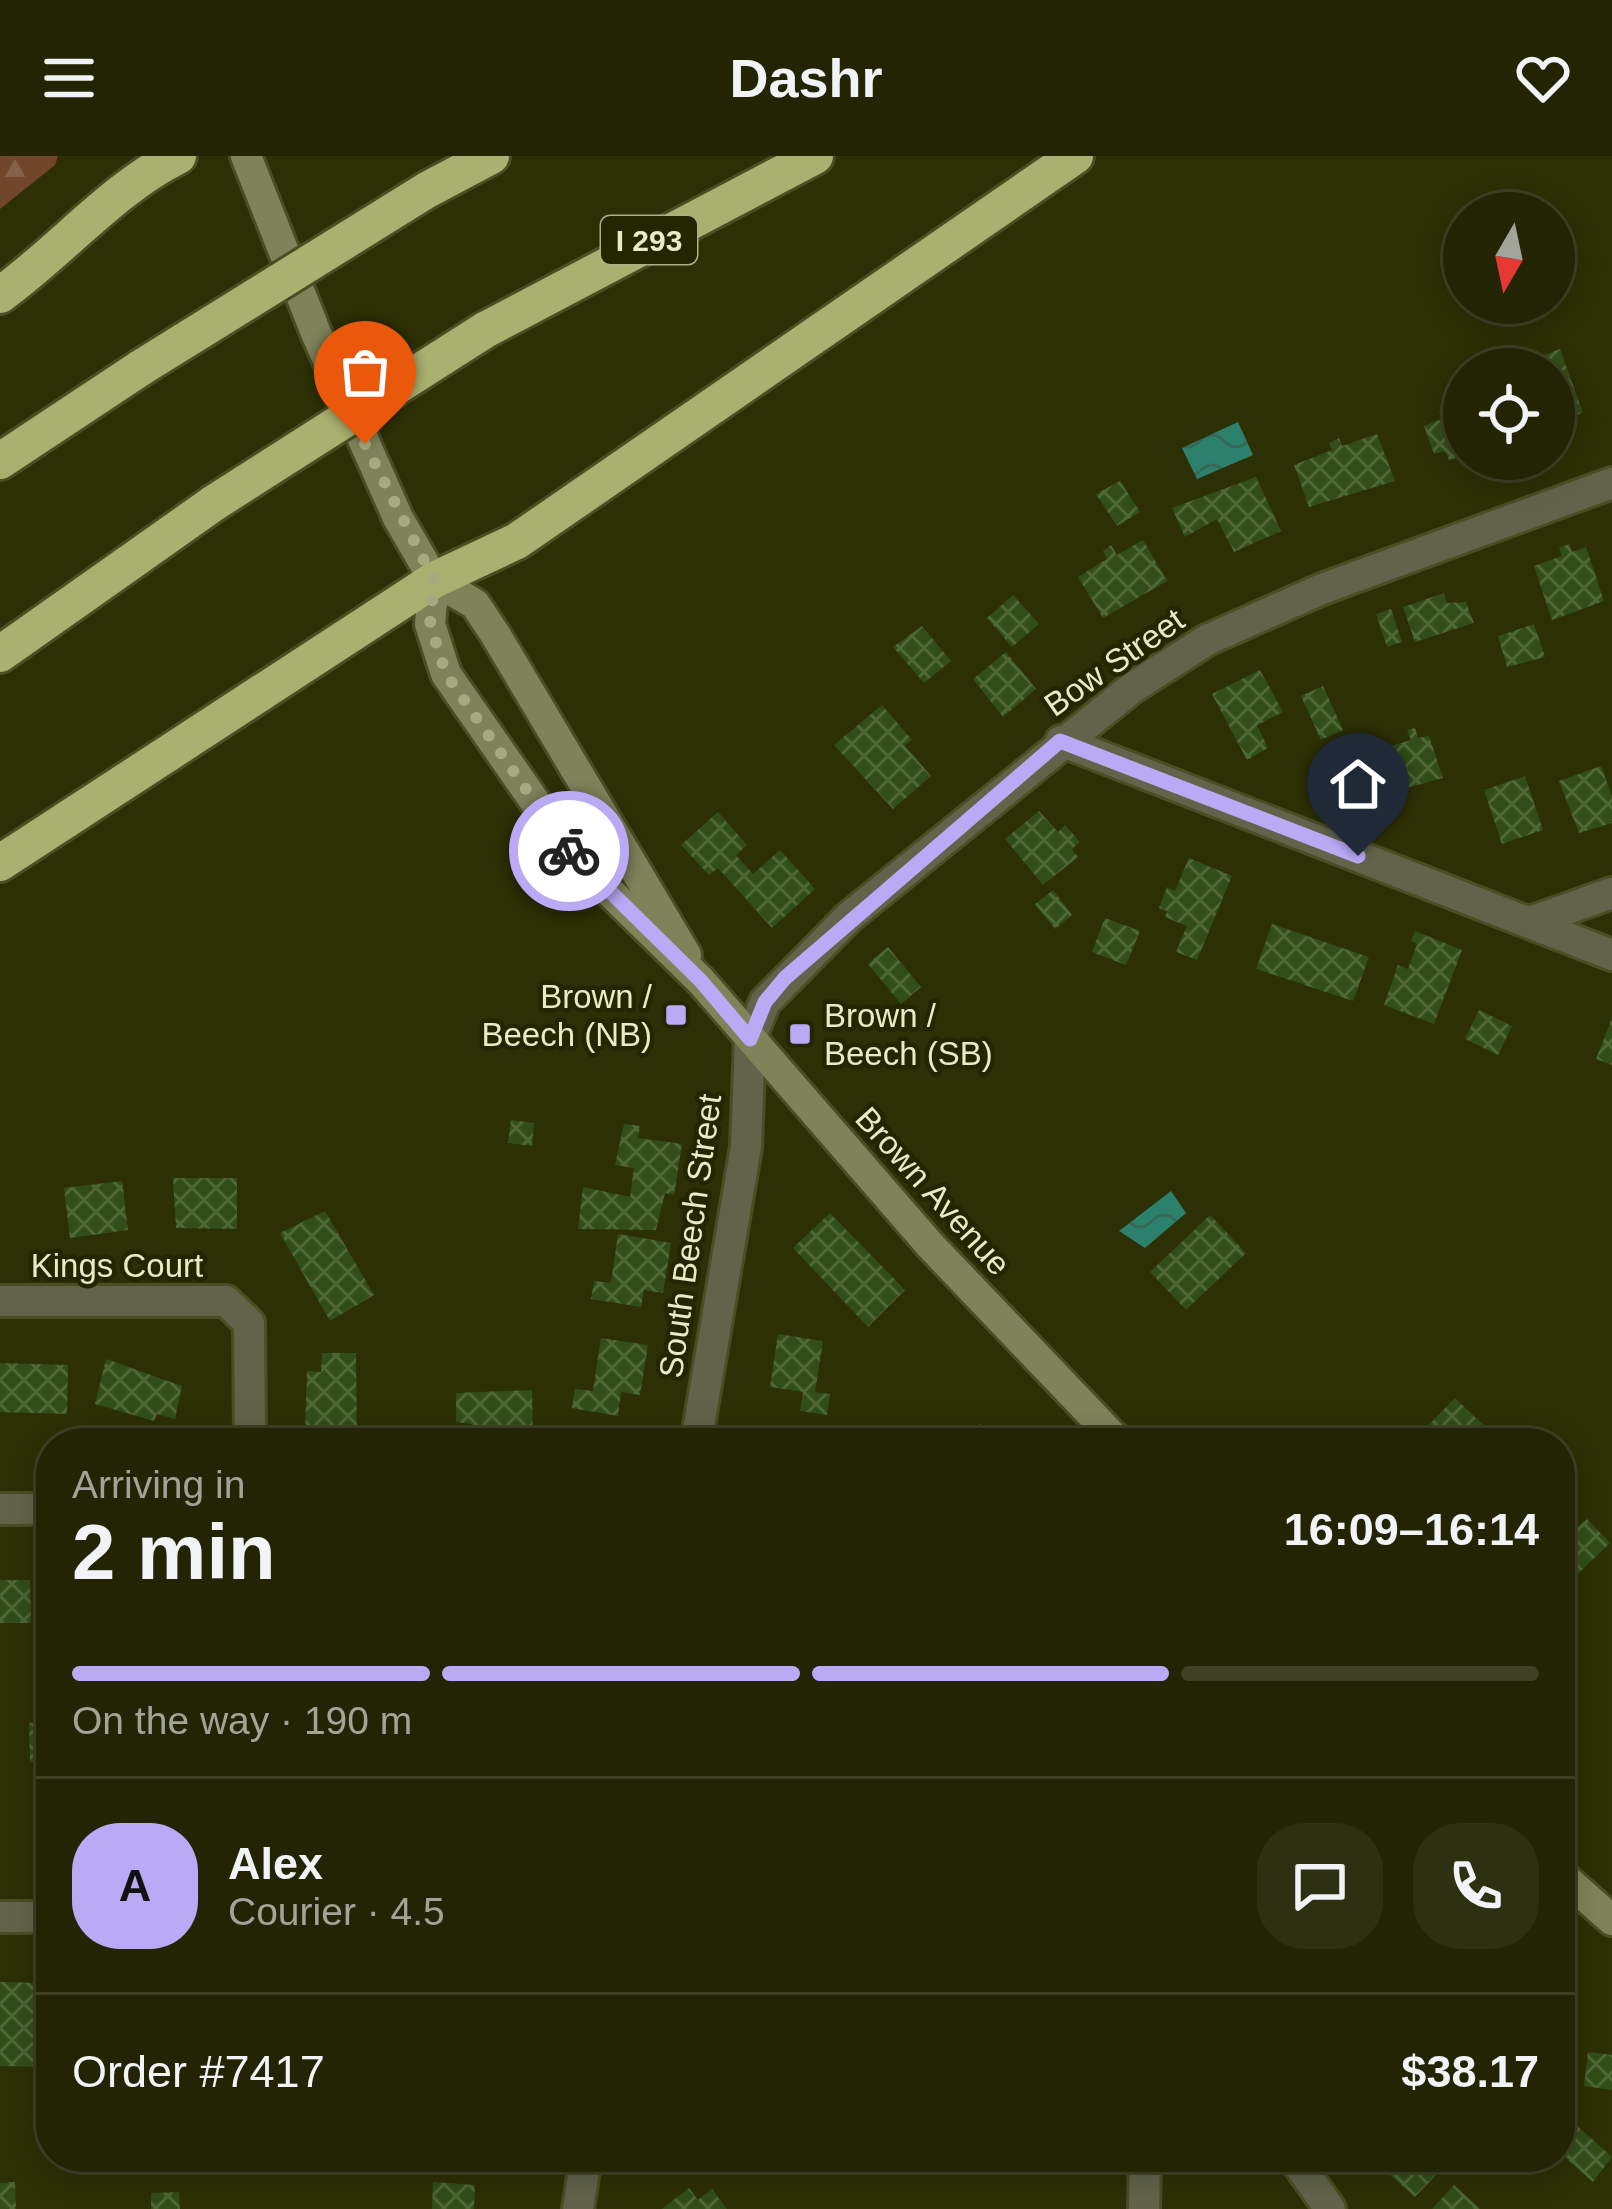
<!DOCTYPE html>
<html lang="en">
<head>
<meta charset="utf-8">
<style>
	body { margin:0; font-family:Helvetica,sans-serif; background:#2e3012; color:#f1f3f6; height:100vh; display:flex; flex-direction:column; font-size:45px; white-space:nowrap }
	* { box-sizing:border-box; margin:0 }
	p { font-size:39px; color:#a2a49a }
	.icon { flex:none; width:66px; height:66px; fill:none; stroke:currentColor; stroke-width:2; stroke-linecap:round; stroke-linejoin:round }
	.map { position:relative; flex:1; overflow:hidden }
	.details { position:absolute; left:36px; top:1272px; width:1539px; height:744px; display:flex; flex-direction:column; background:#222403; border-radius:48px; box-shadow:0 6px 30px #0003,0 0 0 3px #3f4125 }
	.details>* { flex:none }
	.needle { width:78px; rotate:189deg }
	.controls { position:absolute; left:1443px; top:36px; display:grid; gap:24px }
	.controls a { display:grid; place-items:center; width:132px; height:132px; border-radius:50%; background:#222403; box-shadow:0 6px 30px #0003,0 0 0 3px #3f4125; font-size:60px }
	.pin { position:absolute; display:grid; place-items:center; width:102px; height:102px; color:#fff; margin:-123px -51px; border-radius:50% 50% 50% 0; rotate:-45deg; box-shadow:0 0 12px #0007 }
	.pin .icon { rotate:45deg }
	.courier { position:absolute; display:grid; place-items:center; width:120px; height:120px; margin:-60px; border:9px solid #baaaf6; border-radius:50%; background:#fff; color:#222; box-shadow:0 3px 15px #0007 }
	.head em { font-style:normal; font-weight:600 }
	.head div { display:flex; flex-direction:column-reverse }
	.head { display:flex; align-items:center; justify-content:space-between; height:204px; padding:0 36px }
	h1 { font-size:78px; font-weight:600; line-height:90px }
	.bar { display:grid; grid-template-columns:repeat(4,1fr); gap:18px 12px; align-content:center; height:144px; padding:0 36px }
	.bar i { height:15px; border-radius:9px; background:#3f4125 }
	.bar .active { background:#baaaf6 }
	.bar p { grid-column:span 4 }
	.line { display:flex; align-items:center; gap:30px; padding:0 36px; border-top:3px solid #3f4125 }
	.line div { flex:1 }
	.round { display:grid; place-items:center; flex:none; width:126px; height:126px; border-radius:48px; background:#2e3012 }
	header { display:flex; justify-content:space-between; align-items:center; height:156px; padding:0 36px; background:#222403; font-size:54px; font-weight:600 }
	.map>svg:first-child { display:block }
	.forest { fill:url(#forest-firs) }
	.water { fill:url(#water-waves) }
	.building { fill:url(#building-cross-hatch) }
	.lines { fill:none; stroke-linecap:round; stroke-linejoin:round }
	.minor-casing { stroke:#4b4e23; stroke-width:36 }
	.tertiary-casing { stroke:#4b4e23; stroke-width:36 }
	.secondary-casing { stroke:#4b4e23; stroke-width:36 }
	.motorway-casing { stroke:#4b4e23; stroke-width:42 }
	.minor { stroke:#61644a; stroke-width:30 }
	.tertiary { stroke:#61644a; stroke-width:30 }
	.secondary { stroke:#7f835a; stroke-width:30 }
	.motorway { stroke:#aab06f; stroke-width:36 }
	.motorway-bridge-casing { stroke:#4b4e23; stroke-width:42; stroke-linecap:butt }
	.motorway-bridge { stroke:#aab06f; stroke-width:36 }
	.done { stroke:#a6aa81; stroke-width:12; stroke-dasharray:0 21.6 }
	.route { stroke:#baaaf6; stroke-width:15 }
	.poi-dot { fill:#baaaf6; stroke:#232600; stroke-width:4.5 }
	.labels { text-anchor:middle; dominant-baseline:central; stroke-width:9; stroke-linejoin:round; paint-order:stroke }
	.shield { fill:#232600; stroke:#acb18a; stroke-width:3 }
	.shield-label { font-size:30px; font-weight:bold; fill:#e7ecc5 }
	.street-label { font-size:33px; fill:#e7ecc5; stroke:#232600 }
	.poi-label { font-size:33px; fill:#e7ecc5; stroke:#232600; text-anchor:end }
</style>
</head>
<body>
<header><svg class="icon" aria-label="menu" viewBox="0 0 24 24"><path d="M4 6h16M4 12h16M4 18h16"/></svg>Dashr<svg class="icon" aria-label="heart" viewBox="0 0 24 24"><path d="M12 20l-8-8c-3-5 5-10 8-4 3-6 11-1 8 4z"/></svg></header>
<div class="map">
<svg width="1612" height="2053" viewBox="0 0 1612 2053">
	<defs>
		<pattern id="forest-firs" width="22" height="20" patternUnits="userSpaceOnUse" patternTransform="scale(3)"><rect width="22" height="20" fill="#71462a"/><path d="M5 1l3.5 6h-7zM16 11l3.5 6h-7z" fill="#856147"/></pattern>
		<pattern id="water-waves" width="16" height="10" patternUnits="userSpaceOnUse" patternTransform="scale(3)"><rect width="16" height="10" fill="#2c816c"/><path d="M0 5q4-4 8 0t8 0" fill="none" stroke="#376756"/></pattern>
		<pattern id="building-cross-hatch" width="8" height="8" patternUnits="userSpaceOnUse" patternTransform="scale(3)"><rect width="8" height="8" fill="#314e18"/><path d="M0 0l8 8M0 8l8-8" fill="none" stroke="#4f6838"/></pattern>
	</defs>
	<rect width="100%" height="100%" fill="#2d3004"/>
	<path class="forest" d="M0 0H58L55 9 0 53Z"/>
	<g class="water">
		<path d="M1238 266 1253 299 1197 323 1182 292Z"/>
		<path d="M1171 1035 1186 1057 1145 1092 1119 1075Z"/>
	</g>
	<g class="building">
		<path d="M1560 193 1583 257 1554 267V213H1544L1539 201Z"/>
		<path d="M1464 246V299L1449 304 1445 295 1434 298 1424 270 1442 263 1439 255Z"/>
		<path d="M1377 278 1395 325 1309 351 1294 309 1332 294 1329 287 1339 282 1342 290Z"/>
		<path d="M1256 321 1281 375 1234 396 1217 363 1185 381 1172 352Z"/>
		<path d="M1120 325 1140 356 1117 370 1096 338Z"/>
		<path d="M1143 384 1167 425 1103 462 1078 421 1107 403 1103 395 1111 389 1117 399Z"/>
		<path d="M1569 388 1572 396 1586 391 1604 445 1552 464 1534 410 1562 400 1559 392Z"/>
		<path d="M1444 437 1447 447 1466 446 1474 467 1415 486 1403 451Z"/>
		<path d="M1013 439 1039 468 1012 491 987 462Z"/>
		<path d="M1391 453 1402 486 1387 491 1376 458Z"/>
		<path d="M1534 468 1545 501 1507 511 1498 480Z"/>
		<path d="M922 470 951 505 924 527 893 491Z"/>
		<path d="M1006 496 1036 533 1003 561 973 523Z"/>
		<path d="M1260 514 1283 556 1257 569 1268 592 1247 604 1212 538Z"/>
		<path d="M1323 530 1343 574 1321 584 1301 540Z"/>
		<path d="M882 549 912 584 904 589 931 620 893 653 834 589Z"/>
		<path d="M1415 572 1418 582 1429 580 1443 622 1392 636 1379 594 1411 584 1407 574Z"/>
		<path d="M1601 610 1612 640V667L1579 677 1559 625Z"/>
		<path d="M1525 620 1543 674 1502 688 1484 634Z"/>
		<path d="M1039 655 1058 676 1065 669 1080 686 1072 693 1078 701 1043 729 1005 683Z"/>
		<path d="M718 656 747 689 736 699 753 718 780 694 815 733 772 772 718 712 709 719 681 689Z"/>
		<path d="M1189 702 1232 720 1197 804 1176 796 1187 770 1165 761 1167 755 1159 752 1167 731 1175 735Z"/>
		<path d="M1053 734 1072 759 1055 773 1035 748Z"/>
		<path d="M1105 762 1140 775 1126 809 1092 796Z"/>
		<path d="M1272 768 1369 801 1353 845 1256 813Z"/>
		<path d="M1415 775 1462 794 1434 868 1384 849 1398 809 1408 813 1417 788 1411 785Z"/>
		<path d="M888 791 921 831 901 848 868 808Z"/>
		<path d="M1479 854 1512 870 1498 899 1465 883Z"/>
		<path d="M1612 862V909L1596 903Z"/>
		<path d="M511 964 534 967 532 990 508 987Z"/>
		<path d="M624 968 640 970 638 982 682 988 674 1039 665 1037 656 1074 578 1073 583 1031 630 1041 634 1012 615 1009Z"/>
		<path d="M173 1022H237V1073L176 1072Z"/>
		<path d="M122 1025 128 1074 70 1082 64 1032Z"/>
		<path d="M325 1055 374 1139 330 1165 280 1077Z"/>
		<path d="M830 1057 905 1134 868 1171 793 1092Z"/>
		<path d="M1210 1059 1246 1097 1186 1154 1150 1116Z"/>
		<path d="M618 1078 671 1087 663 1137 644 1134 641 1151 591 1143 594 1125 611 1127Z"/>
		<path d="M778 1178 823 1185 815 1236 830 1238 827 1259 800 1255 803 1236 770 1231Z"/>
		<path d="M601 1182 648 1189 640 1239 621 1236 618 1260 572 1252 575 1233 593 1235Z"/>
		<path d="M322 1197H356L357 1280 305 1278 307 1215 321 1216Z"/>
		<path d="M106 1203 182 1230 175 1263 157 1258 154 1265 95 1248Z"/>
		<path d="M0 1207 68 1209 67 1258 0 1256Z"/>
		<path d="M532 1234 533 1283 472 1285V1268L456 1266V1237Z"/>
		<path d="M1455 1242 1502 1287H1411Z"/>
		<path d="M980 1268 998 1287H960Z"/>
		<path d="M1587 1363 1610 1387 1564 1431 1560 1373 1565 1368 1572 1376Z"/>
		<path d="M0 1424H30L31 1467H0Z"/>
		<path d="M29 1567H51V1606H30Z"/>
		<path d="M51 1636V1681L37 1682 35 1637Z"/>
		<path d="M0 1826 43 1827V1877H51V1911L0 1910Z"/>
		<path d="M1588 1896 1612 1899V1934L1584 1930Z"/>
		<path d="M1565 1959 1612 2001 1593 2026 1560 1997Z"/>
		<path d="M1400 2001H1453L1415 2041 1386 2015Z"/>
		<path d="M15 2026 16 2053H0V2027Z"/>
		<path d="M433 2026 475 2029 474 2053H432Z"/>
		<path d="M1454 2029 1480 2053H1432Z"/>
		<path d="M689 2032 698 2044 712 2033 727 2053H662Z"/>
		<path d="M179 2036 180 2053H151V2037Z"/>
	</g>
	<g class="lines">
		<g class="minor-casing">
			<g id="minor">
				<path d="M1061 585 1612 799"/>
				<path d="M1533 765 1612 737"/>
				<path d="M750 883 765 846 849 761 1132 532 1207 484 1322 433 1612 327"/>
				<path d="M0 1145H226L249 1167 250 1287"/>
				<path d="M0 1353H51"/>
				<path d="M0 1761H51"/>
				<path d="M885 2001H1043"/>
				<path d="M1199 2001H1278"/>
				<path d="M1293 2001 1330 2053"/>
				<path d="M1144 2053 1145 2001"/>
			</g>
		</g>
		<g class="tertiary-casing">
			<g id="tertiary">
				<path d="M696 1287 746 991 750 883"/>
				<path d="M578 2053 586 2001"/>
			</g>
		</g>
		<g class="secondary-casing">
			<g id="secondary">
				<path d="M246 0 316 177 398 362 434 424 475 448 495 478 686 799"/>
				<path d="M434 424 430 468 446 518 572 699 701 825 930 1089 1119 1287"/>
				<path d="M1560 1718 1612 1764"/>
			</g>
		</g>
		<g class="motorway-casing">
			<g id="motorway">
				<path d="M427 34 491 0"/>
				<path d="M0 139C60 96 113 32 178 0"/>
				<path d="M485 174 815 0"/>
				<path d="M0 305 142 211"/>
				<path d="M0 498 214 347"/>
				<path d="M0 707 434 424 517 385 1075 0"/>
			</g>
		</g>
		<use href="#minor" class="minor"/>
		<use href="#tertiary" class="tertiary"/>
		<use href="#secondary" class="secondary"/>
		<use href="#motorway" class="motorway"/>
		<g class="motorway-bridge-casing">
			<g id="motorway-bridge">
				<path d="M142 211 427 34"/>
				<path d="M214 347 485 174"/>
			</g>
		</g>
		<use href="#motorway-bridge" class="motorway-bridge"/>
	</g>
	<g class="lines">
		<path class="done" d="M365 288 434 424 430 468 446 518 569 695"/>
		<path class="route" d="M569 695 701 825 750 883 765 846 785 822 1060 585 1358 700"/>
	</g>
	<g class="poi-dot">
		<rect x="664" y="847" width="24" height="24" rx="6"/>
		<rect x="788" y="866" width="24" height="24" rx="6"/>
	</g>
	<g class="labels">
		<rect class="shield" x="601" y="60" width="96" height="48" rx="9"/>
		<g class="shield-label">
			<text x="649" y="84">I 293</text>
		</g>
		<g class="street-label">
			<text transform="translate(1114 506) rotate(-35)">Bow Street</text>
			<text transform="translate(933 1035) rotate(48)">Brown Avenue</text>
			<text transform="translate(690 1080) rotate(-82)">South Beech Street</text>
			<text x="117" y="1109">Kings Court</text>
		</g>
		<g class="poi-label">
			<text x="652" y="840">Brown /<tspan x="652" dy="38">Beech (NB)</tspan></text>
			<text x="824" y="859" text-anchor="start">Brown /<tspan x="824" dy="38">Beech (SB)</tspan></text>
		</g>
	</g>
</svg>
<div class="controls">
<a><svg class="needle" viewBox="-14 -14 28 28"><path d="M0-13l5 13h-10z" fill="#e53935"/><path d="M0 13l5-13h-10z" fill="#a2a49a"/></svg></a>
<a><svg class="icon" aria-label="locate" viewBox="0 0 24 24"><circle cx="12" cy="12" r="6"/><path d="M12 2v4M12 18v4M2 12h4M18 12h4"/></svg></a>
</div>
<div class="pin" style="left:365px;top:288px;background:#ea580c"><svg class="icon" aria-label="bag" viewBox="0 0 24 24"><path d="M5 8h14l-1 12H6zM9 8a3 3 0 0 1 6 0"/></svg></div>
<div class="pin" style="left:1358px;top:700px;background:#1f2937"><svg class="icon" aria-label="home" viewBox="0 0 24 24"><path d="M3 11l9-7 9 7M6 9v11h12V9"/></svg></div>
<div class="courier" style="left:569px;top:695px"><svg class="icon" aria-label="bike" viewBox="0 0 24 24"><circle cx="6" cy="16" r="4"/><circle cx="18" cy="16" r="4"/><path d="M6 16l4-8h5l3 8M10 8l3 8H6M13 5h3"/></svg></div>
<section class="details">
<div class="head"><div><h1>2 min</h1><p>Arriving in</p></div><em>16:09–16:14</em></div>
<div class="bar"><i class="active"></i><i class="active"></i><i class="active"></i><i></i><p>On the way · 190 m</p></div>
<div class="line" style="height:216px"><b class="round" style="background:#baaaf6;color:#111">A</b><div><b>Alex</b><p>Courier · 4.5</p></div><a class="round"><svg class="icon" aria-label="chat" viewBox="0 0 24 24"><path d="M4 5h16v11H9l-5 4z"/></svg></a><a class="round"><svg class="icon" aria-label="phone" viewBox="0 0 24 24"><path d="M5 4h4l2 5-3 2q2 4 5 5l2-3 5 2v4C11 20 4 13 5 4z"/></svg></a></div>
<div class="line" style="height:156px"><div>Order #7417</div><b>$38.17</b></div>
</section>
</div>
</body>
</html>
